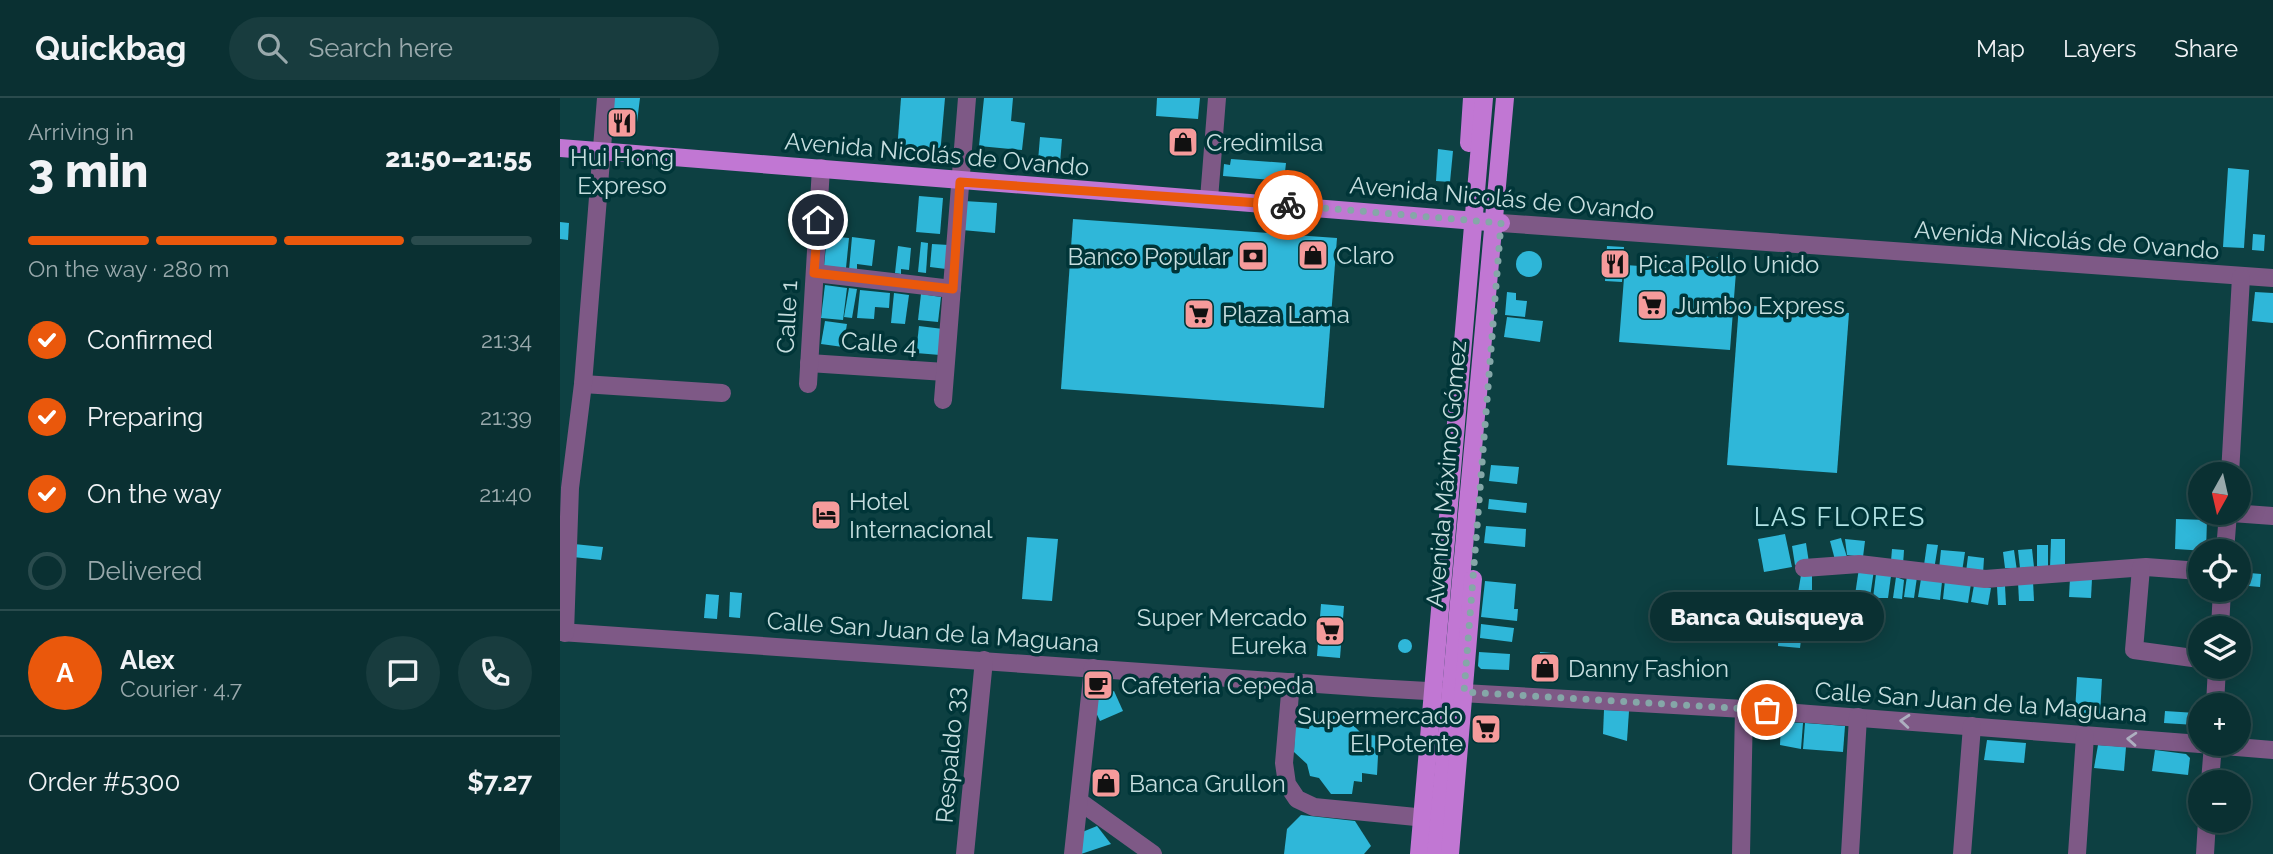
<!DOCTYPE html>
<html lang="en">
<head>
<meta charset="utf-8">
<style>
	body { margin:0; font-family:Raleway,sans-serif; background:#183c3e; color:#f1f3f6; height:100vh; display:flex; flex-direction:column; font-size:26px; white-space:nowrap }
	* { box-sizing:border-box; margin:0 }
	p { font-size:23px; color:#99a9ac }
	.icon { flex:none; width:38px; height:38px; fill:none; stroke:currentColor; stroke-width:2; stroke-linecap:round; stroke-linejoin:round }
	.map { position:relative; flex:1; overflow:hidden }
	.drawer { display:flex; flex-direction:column; background:#0a3032; width:560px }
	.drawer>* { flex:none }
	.needle { width:46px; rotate:188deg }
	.buttons { position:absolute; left:1628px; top:364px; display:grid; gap:14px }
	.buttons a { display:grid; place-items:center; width:63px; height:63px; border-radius:50%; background:#0a3032; box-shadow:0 4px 18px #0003,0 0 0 2px #2a4b4d; font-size:35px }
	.pin { position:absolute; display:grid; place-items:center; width:60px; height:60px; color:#fff; margin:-30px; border:4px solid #fff; border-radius:50%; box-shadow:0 2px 7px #0007 }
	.courier { position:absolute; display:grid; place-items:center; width:70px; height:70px; margin:-35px; border:5px solid #ea580c; border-radius:50%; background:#fff; color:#222; box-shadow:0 2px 9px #0007 }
	.bubble { position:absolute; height:49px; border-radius:24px; background:#0a3032; box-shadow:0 4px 18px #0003,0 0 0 2px #2a4b4d; font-size:23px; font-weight:800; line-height:49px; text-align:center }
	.summary em { font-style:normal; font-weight:800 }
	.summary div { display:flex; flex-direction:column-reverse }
	.summary { display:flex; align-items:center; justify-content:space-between; height:119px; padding:0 28px }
	h1 { font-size:46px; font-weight:800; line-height:52px }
	.bar { display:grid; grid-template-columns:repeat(4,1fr); gap:10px 7px; align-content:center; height:84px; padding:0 28px }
	.bar i { height:9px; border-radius:5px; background:#2a4b4d }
	.bar .selected { background:#ea580c }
	.bar p { grid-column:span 4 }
	.line { display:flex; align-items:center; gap:18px; padding:0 28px; border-top:2px solid #2a4b4d }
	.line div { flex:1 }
	.round { display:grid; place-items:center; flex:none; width:74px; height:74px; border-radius:37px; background:#183c3e }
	ol { padding:0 28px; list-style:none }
	li { display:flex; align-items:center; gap:21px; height:77px }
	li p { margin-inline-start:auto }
	li .icon { padding:7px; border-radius:50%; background:#ea580c; color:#fff; stroke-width:4 }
	li:last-child { color:#99a9ac }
	li i { width:38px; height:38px; border:4px solid #2a4b4d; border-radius:50% }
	header { display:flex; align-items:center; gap:42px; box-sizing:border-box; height:98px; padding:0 35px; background:#0a3032; border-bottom:2px solid #2a4b4d }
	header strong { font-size:33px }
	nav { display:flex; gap:38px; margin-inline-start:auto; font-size:24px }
	.search { width:490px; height:63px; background:#183c3e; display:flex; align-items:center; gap:18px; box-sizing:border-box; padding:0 24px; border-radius:38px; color:#99a9ac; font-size:26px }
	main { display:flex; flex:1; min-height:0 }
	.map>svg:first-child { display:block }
	.building { fill:#2fb7d9 }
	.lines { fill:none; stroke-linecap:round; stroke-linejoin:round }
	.minor { stroke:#7e5986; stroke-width:18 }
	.major { stroke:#c177d3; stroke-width:18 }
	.oneway { stroke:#adafc0 }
	.done { stroke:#85a7a8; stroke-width:7; stroke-dasharray:0 12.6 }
	.route { stroke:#ea580c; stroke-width:9 }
	.labels { text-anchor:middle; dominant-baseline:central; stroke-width:7; stroke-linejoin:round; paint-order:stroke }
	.poi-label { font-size:24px; fill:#c6dedf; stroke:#003538; text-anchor:start }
	.street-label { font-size:24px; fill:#c6dedf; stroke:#003538 }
	.neighbourhood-label { font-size:26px; letter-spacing:2px; fill:#afe1e3; stroke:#003538 }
</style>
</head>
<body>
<header>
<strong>Quickbag</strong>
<div class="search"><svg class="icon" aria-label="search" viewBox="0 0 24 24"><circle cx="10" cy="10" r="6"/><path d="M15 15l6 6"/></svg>Search here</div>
<nav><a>Map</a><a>Layers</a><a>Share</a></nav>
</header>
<main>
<section class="drawer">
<div class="summary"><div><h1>3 min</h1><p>Arriving in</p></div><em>21:50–21:55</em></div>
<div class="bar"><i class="selected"></i><i class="selected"></i><i class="selected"></i><i></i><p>On the way · 280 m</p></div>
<ol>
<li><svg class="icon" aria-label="check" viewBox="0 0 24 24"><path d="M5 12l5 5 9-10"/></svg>Confirmed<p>21:34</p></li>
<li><svg class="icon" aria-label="check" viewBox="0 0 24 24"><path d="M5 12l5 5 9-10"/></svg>Preparing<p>21:39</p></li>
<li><svg class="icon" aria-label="check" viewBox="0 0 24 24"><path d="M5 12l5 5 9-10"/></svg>On the way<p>21:40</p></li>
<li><i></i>Delivered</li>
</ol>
<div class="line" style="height:126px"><b class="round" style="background:#ea580c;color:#fff">A</b><div><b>Alex</b><p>Courier · 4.7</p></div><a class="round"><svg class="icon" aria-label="chat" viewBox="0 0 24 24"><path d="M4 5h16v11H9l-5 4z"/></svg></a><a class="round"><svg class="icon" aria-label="phone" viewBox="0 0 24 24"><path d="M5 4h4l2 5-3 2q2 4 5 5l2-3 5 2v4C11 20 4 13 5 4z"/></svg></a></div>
<div class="line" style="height:91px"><div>Order #5300</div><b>$7.27</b></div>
</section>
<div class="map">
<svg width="1713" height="756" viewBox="0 0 1713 756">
	<rect width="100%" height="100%" fill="#0d4042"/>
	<g class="building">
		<path d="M52 0H80L76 32 49 30Z"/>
		<path d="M341 0H385L380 57 337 53Z"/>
		<path d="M424 0H453L451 23 465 25 462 52 419 48Z"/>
		<path d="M597 0H640L638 21 596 18Z"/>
		<path d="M480 39 502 41 500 65 478 63Z"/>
		<path d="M878 51 893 53 890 84 876 83Z"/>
		<path d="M671 61 726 65 724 83 663 78 664 66 670 67Z"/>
		<path d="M1668 70 1689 72 1684 150 1663 149Z"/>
		<path d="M359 98 383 100 380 136 356 134Z"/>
		<path d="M404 103 437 105 435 135 402 132Z"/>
		<path d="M513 121 777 140 764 310 501 291Z"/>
		<path d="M0 124 9 125 8 142 0 141Z"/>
		<path d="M1693 136 1705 137 1704 153 1692 152Z"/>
		<path d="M267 138 289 140 286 170 264 168Z"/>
		<path d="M292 139 315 142 312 168 297 166V173L289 172Z"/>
		<path d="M361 144 368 145 366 175 358 174Z"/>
		<path d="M372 146 389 147 386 171 370 169Z"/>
		<path d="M338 148 351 150 349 172 341 171V176L335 175Z"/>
		<path d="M1047 148 1064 149 1062 184 1045 183Z"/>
		<circle cx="969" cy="166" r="13"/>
		<path d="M1126 157 1177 161 1170 252 1059 244 1065 167 1125 171Z"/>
		<path d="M265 187 287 190 283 222 261 220Z"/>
		<path d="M289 190 297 191 292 220 284 219Z"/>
		<path d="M300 192 330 195 329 210 315 209 314 221 297 220Z"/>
		<path d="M947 194 956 195V202L967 203 965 219 945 217Z"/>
		<path d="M1695 194 1713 195V225L1692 223Z"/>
		<path d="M334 195 349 197 345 226 331 225Z"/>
		<path d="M361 196 381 199 378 224 358 222Z"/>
		<path d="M1179 207 1289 215 1277 375 1167 367Z"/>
		<path d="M947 219 983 223 980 244 944 239Z"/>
		<path d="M265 223 287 226 283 249 261 246Z"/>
		<path d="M359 228 383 231 380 257 356 255Z"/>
		<path d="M931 367 959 369 957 386 929 383Z"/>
		<path d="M929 401 967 405 966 415 928 411Z"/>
		<path d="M1616 421 1647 422 1646 453 1615 451Z"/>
		<path d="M926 428 966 431 965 449 924 445Z"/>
		<path d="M1225 436 1232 469 1204 474 1198 441Z"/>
		<path d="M467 439 498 441 492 503 462 501Z"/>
		<path d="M1281 440 1287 459 1275 462 1270 443Z"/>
		<path d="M1285 441 1305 443 1303 459 1287 457Z"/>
		<path d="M1491 441H1505V470H1490Z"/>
		<path d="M1246 445 1249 465 1235 467 1232 448Z"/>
		<path d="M14 446 43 449 41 462 13 459Z"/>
		<path d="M1367 446 1378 447 1374 472 1364 467Z"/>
		<rect x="1477" y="447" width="11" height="21"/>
		<path d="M1332 451 1344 452 1343 467 1331 463Z"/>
		<path d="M1472 451 1474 469 1460 470 1458 452Z"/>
		<path d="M1381 452 1405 454 1402 474 1379 471Z"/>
		<path d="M1454 452 1457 473H1450V470H1445L1443 454Z"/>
		<path d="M1408 458 1424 460 1423 476 1406 474Z"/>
		<path d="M1299 470 1314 472 1310 499 1295 497Z"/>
		<path d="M1678 474 1701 476 1700 489 1678 487Z"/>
		<path d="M1316 476 1331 478 1328 500H1313Z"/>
		<path d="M1241 477 1252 478V497L1238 495Z"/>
		<path d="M1347 478 1357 479 1354 500 1344 499Z"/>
		<path d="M1336 479 1344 482 1342 501 1333 500Z"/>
		<path d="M1510 480 1532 481 1531 500 1509 499Z"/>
		<path d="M1361 481 1382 484 1380 502 1358 499Z"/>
		<path d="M1385 482 1411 486 1408 505 1383 501Z"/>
		<path d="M925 483 956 486 954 511H958L957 523 921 519Z"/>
		<path d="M1473 483 1474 503H1459L1458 484Z"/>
		<path d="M1414 487 1431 490 1428 507 1411 504Z"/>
		<path d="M1445 488 1446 507H1438L1437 489Z"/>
		<path d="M170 494 182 495 180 520 169 519Z"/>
		<path d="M146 496 159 497 157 521 144 520Z"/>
		<path d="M761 506 784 508 780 560 757 558Z"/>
		<path d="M921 526 954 530 952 544 920 540Z"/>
		<path d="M1219 532 1242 533 1240 550 1218 548Z"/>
		<circle cx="845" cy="548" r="7"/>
		<path d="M919 554 950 556 949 572 921 571 918 568Z"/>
		<path d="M980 554 992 555 990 577 978 576Z"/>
		<path d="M1517 579 1542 581 1540 617 1515 615Z"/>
		<path d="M554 593 563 613 540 623 531 604Z"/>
		<path d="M759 612 779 613 802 636 819 638 817 677 802 675V684L794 683 792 696H771L759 680 750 678 747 666 734 654 735 629 749 631 750 624H758Z"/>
		<path d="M1044 612 1069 613 1067 643 1043 636Z"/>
		<path d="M1605 613 1636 615 1635 627 1604 625Z"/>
		<path d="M917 621 935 623 933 646 915 644Z"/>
		<path d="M1221 624 1243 625 1241 651 1220 647Z"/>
		<path d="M1245 625 1285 628 1283 654 1243 651Z"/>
		<path d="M1427 642 1466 645 1464 665 1424 662Z"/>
		<path d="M1538 647 1566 649 1564 673 1534 670Z"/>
		<path d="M1595 652 1626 656 1630 660 1628 677 1592 673Z"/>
		<path d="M741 717 795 723 811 748 804 756H724L727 731Z"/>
		<path d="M537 728 551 746 521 756 515 737Z"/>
	</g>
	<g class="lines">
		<g class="minor">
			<path d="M649 101 657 0"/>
			<path d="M941 125 1713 180"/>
			<path d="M255 175 392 191"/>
			<path d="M249 265 385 274"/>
			<path d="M23 286 162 295"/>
			<path d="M248 286 261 70"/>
			<path d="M383 302 407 0"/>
			<path d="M1670 376 1681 179"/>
			<path d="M1672 415 1713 418"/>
			<path d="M1665 453 1668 415"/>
			<path d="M1244 470 1299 466 1425 481 1586 469 1640 473"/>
			<path d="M1581 470 1574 552 1640 561"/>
			<path d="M1660 530 1662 492"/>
			<path d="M0 534 814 590 1184 611 1640 646"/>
			<path d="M5 535 10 390 23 286 46 0"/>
			<path d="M731 584 724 665 727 686 737 701 754 709 856 719"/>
			<path d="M1655 607 1657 569"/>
			<path d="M1640 646 1713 652"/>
			<path d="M1650 684 1653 646"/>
			<path d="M519 703 593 756"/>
			<path d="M405 756 424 562"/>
			<path d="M513 756 533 570"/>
			<path d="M1181 756 1184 611"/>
			<path d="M1290 756 1298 619"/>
			<path d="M1402 756 1412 628"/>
			<path d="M1517 756 1525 638"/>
			<path d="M1645 756 1647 723"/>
		</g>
		<g class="major">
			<path d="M909 45 912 0"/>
			<path d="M0 50 941 125"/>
			<path d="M859 756 924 0"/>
			<path d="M876 756 945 0"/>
			<path d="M890 756 913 481"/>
		</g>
	</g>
	<defs><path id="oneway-chevron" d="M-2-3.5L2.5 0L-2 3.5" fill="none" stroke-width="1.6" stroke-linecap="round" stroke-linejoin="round" transform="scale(1.75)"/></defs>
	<g class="oneway">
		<use href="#oneway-chevron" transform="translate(1345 623) rotate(-175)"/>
		<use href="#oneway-chevron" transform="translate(1572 641) rotate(-176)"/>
	</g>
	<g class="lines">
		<path class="done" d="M728 107 941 125 904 594 1207 612"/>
		<path class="route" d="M258 122 254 175 393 191 400 84 728 107"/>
	</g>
	<defs>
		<g id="restaurant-square" transform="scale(1.575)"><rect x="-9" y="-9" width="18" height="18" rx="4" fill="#f59b9b" stroke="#003538"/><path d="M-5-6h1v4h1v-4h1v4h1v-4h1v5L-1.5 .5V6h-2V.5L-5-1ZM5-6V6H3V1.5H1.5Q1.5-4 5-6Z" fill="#111"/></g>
		<g id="shop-square" transform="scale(1.575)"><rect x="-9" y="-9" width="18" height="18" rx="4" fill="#f59b9b" stroke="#003538"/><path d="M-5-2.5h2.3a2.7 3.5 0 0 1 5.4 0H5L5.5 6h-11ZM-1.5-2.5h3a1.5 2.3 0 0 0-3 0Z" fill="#111"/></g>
		<g id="bank-square" transform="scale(1.575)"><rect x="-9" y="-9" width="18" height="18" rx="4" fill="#f59b9b" stroke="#003538"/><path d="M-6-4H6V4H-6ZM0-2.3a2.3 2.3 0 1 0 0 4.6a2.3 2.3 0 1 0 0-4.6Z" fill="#111"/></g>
		<g id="supermarket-square" transform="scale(1.575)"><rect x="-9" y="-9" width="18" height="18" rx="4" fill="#f59b9b" stroke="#003538"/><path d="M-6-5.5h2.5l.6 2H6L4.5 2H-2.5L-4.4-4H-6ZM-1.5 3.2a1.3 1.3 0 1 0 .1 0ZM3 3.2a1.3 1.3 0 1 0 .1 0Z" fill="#111"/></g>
		<g id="hotel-square" transform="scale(1.575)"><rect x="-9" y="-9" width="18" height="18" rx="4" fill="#f59b9b" stroke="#003538"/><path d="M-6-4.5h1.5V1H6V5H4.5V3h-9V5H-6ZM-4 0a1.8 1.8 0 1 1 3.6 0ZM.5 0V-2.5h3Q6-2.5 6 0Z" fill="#111"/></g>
		<g id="cafe-square" transform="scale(1.575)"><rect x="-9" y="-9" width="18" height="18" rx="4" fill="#f59b9b" stroke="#003538"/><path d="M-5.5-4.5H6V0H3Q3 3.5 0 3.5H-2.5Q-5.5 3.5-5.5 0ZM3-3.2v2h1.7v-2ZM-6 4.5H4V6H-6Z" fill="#111"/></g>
	</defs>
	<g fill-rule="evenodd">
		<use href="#restaurant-square" x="62" y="25"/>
		<use href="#shop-square" x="623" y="44"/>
		<use href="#shop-square" x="753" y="157"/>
		<use href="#bank-square" x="693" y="158"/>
		<use href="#restaurant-square" x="1055" y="166"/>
		<use href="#supermarket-square" x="1092" y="207"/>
		<use href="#supermarket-square" x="639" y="216"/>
		<use href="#hotel-square" x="266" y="417"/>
		<use href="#supermarket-square" x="770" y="533"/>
		<use href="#shop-square" x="985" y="570"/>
		<use href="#cafe-square" x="538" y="587"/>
		<use href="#supermarket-square" x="926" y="631"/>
		<use href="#shop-square" x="546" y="685"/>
	</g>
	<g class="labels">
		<g class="poi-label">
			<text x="646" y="44">Credimilsa</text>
			<text x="62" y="59" text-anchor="middle">Hui Hong<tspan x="62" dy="28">Expreso</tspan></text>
			<text x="776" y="157">Claro</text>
			<text x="670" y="158" text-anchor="end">Banco Popular</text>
			<text x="1078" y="166">Pica Pollo Unido</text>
			<text x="1115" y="207">Jumbo Express</text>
			<text x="662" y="216">Plaza Lama</text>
			<text x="289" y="403">Hotel<tspan x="289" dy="28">Internacional</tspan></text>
			<text x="747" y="519" text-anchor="end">Super Mercado<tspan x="747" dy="28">Eureka</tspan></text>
			<text x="1008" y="570">Danny Fashion</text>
			<text x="561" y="587">Cafeteria Cepeda</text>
			<text x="903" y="617" text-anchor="end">Supermercado<tspan x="903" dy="28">El Potente</tspan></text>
			<text x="569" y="685">Banca Grullon</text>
		</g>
		<g class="street-label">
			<text transform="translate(377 56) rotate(5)">Avenida Nicolás de Ovando</text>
			<text transform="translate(942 100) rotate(5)">Avenida Nicolás de Ovando</text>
			<text transform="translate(1507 142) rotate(4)">Avenida Nicolás de Ovando</text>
			<text transform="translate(227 219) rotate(-87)">Calle 1</text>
			<text transform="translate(319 245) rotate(4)">Calle 4</text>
			<text transform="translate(886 376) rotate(-85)">Avenida Máximo Gómez</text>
			<text transform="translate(373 534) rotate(4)">Calle San Juan de la Maguana</text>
			<text transform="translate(1421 604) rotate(4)">Calle San Juan de la Maguana</text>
			<text transform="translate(390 657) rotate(-85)">Respaldo 33</text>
		</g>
		<g class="neighbourhood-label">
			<text x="1280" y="419">LAS FLORES</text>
		</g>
	</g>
</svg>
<div class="buttons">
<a><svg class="needle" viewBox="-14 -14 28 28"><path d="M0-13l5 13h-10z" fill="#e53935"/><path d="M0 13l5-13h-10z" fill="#99a9ac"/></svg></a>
<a><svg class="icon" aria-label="locate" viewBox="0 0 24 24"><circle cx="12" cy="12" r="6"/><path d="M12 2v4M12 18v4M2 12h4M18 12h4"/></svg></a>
<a><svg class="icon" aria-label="layers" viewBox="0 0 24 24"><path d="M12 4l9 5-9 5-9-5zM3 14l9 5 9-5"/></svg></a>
<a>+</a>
<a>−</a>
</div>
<div class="pin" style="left:1207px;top:612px;background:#ea580c"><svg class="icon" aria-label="bag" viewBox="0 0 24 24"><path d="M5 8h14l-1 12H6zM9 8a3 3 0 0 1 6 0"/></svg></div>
<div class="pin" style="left:258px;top:122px;background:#1f2937"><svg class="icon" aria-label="home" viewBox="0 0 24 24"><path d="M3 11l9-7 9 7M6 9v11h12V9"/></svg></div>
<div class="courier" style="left:728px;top:107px"><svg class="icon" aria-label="bike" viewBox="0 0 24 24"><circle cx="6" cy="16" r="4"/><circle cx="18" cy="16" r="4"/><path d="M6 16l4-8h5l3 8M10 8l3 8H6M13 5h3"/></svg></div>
<div class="bubble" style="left:1090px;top:494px;width:234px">Banca Quisqueya</div>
</div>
</main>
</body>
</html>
